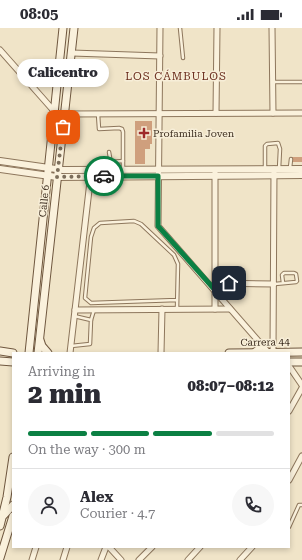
<!DOCTYPE html>
<html lang="en">
<head>
<meta charset="utf-8">
<style>
	body { margin:0; font-family:"Roboto Serif",serif; background:#f7f7f7; color:#2b2b33; height:100vh; display:flex; flex-direction:column; font-size:15px; white-space:nowrap }
	* { box-sizing:border-box; margin:0 }
	p { font-size:13px; color:#7c7c81 }
	.icon { flex:none; width:22px; height:22px; fill:none; stroke:currentColor; stroke-width:2; stroke-linecap:round; stroke-linejoin:round }
	.map { position:relative; flex:1; overflow:hidden }
	.side { position:absolute; left:12px; top:324px; width:278px; height:196px; display:flex; flex-direction:column; background:#fff; border-radius:0px; box-shadow:0 2px 6px #0003 }
	.side>* { flex:none }
	.pin { position:absolute; display:grid; place-items:center; width:34px; height:34px; color:#fff; margin:-17px; border-radius:8px; box-shadow:0 2px 6px #0006 }
	.courier { position:absolute; display:grid; place-items:center; width:40px; height:40px; margin:-20px; border:3px solid #0b8043; border-radius:50%; background:#fff; color:#222; box-shadow:0 1px 5px #0007 }
	.bubble { position:absolute; height:28px; border-radius:14px; background:#fff; box-shadow:0 2px 6px #0003; font-size:13px; font-weight:800; line-height:28px; text-align:center }
	.summary em { font-style:normal; font-weight:800 }
	.summary div { display:flex; flex-direction:column-reverse }
	.summary { display:flex; align-items:center; justify-content:space-between; height:68px; padding:0 16px }
	h1 { font-size:26px; font-weight:800; line-height:30px }
	.bar { display:grid; grid-template-columns:repeat(4,1fr); gap:6px 4px; align-content:center; height:48px; padding:0 16px }
	.bar i { height:5px; border-radius:3px; background:#e1e1e2 }
	.bar .current { background:#0b8043 }
	.bar p { grid-column:span 4 }
	.line { display:flex; align-items:center; gap:10px; padding:0 16px; border-top:1px solid #e1e1e2 }
	.line div { flex:1 }
	.round { display:grid; place-items:center; flex:none; width:42px; height:42px; border-radius:21px; background:#f7f7f7 }
	.status { display:flex; justify-content:space-between; align-items:center; height:28px; padding:0 20px; background:#fff; direction:ltr }
	.status svg { height:11px; fill:currentColor }
	.map>svg:first-child { display:block }
	.building { fill:#cf9f7d }
	.lines { fill:none; stroke-linecap:round; stroke-linejoin:round }
	.service-casing { stroke:#8d765c; stroke-width:4.5 }
	.minor-casing { stroke:#8d765c; stroke-width:7 }
	.tertiary-casing { stroke:#8d765c; stroke-width:8 }
	.secondary-casing { stroke:#6f573f; stroke-width:9 }
	.service { stroke:#faf1dc; stroke-width:2.5 }
	.minor { stroke:#faf1dc; stroke-width:5 }
	.tertiary { stroke:#faf1dc; stroke-width:6 }
	.secondary { stroke:#faf1dc; stroke-width:7 }
	.done { stroke:#7c6e5b; stroke-width:4; stroke-dasharray:0 7.2 }
	.route { stroke:#0b8043; stroke-width:5 }
	.poi-dot { fill:#9e2a2b; stroke:#f7eed8; stroke-width:1.5 }
	.labels { text-anchor:middle; dominant-baseline:central; stroke-width:3; stroke-linejoin:round; paint-order:stroke }
	.poi-label { font-size:10px; fill:#3d2e20; stroke:#f7eed8; text-anchor:start }
	.street-label { font-size:10px; fill:#3d2e20; stroke:#f7eed8 }
	.neighbourhood-label { font-size:11px; letter-spacing:1px; fill:#6b2e1e; stroke:#f7eed8 }
</style>
</head>
<body>
<div class="status"><b>08:05</b><svg viewBox="0 0 49 12"><path d="M0 12V9h3v3zM5 12V6h3v6zM10 12V3h3v9zM15 12V0h3v12zM26 1h20v11H26zM47 4h2v5h-2z"/></svg></div>
<div class="map">
<svg width="302" height="532" viewBox="0 0 302 532">
	<rect width="100%" height="100%" fill="#f0e4c8"/>
	<g class="building">
		<path d="M135 93H152V116H150V121H145V136H135Z"/>
		<rect x="291" y="129" width="11" height="5"/>
	</g>
	<g class="lines">
		<g class="service-casing">
			<g id="service">
				<path d="M180 0 183 30"/>
				<path d="M273 54H302"/>
				<path d="M98 86 99 101 119 100 122 101 123 104V141"/>
				<path d="M109 124 112 141"/>
				<path d="M111 134 123 133"/>
				<path d="M290 140 291 131"/>
				<path d="M265 141V118L267 116 278 115 280 121 279 141"/>
				<path d="M275 256 296 254 297 253 296 246 294 245H284L282 247 283 255"/>
				<path d="M177 281 178 236 174 227 141 196 134 193 100 195 94 200 91 209 85 270 91 275 177 272"/>
				<path d="M91 292 94 282"/>
				<path d="M71 318 90 316 91 292 74 288"/>
				<path d="M289 499 299 477H302"/>
			</g>
		</g>
		<g class="minor-casing">
			<g id="minor">
				<path d="M160 0 158 198 268 324"/>
				<path d="M272 0 273 85"/>
				<path d="M0 22 54 83"/>
				<path d="M72 25 160 28"/>
				<path d="M216 85 217 0"/>
				<path d="M65 86 302 85"/>
				<path d="M215 255 274 256"/>
				<path d="M215 281V144"/>
				<path d="M75 282 230 281"/>
				<path d="M273 324 274 141"/>
				<path d="M70 325 91 145"/>
				<path d="M161 325 162 281"/>
				<path d="M289 338 302 357"/>
				<path d="M289 383 302 360"/>
				<path d="M289 452 302 428"/>
				<path d="M109 519 121 532"/>
				<path d="M32 532 36 519"/>
				<path d="M63 532 67 519"/>
				<path d="M101 532 106 519"/>
				<path d="M139 532 152 519"/>
				<path d="M188 532 200 519"/>
				<path d="M240 532 252 519"/>
			</g>
		</g>
		<g class="tertiary-casing">
			<g id="tertiary">
				<path d="M0 133 63 142 302 141"/>
				<path d="M0 141 57 149 302 147"/>
			</g>
		</g>
		<g class="secondary-casing">
			<g id="secondary">
				<path d="M40 312 42 318 48 325"/>
				<path d="M0 323 13 325"/>
				<path d="M255 324 259 321 261 316"/>
				<path d="M29 325 63 0"/>
				<path d="M38 325 74 0"/>
				<path d="M229 325 302 324"/>
				<path d="M0 333 13 334"/>
				<path d="M289 334H302"/>
				<path d="M4 487 13 477"/>
				<path d="M0 498 7 469 13 429"/>
				<path d="M0 530 13 488"/>
			</g>
		</g>
		<use href="#service" class="service"/>
		<use href="#minor" class="minor"/>
		<use href="#tertiary" class="tertiary"/>
		<use href="#secondary" class="secondary"/>
	</g>
	<g class="lines">
		<path class="done" d="M63 99 57 149 104 148"/>
		<path class="route" d="M104 148H158V198L215 262V255H229"/>
	</g>
	<path class="poi-dot" d="M142 99h4v4h4v4h-4v4h-4v-4h-4v-4h4z"/>
	<g class="labels">
		<g class="poi-label">
			<text x="153" y="105">Profamilia Joven</text>
		</g>
		<g class="street-label">
			<text transform="translate(44 173) rotate(-84)">Calle 6</text>
			<text transform="translate(265 314) rotate(-1)">Carrera 44</text>
		</g>
		<g class="neighbourhood-label">
			<text x="176" y="48">LOS CÁMBULOS</text>
		</g>
	</g>
</svg>
<div class="pin" style="left:63px;top:99px;background:#ea580c"><svg class="icon" aria-label="bag" viewBox="0 0 24 24"><path d="M5 8h14l-1 12H6zM9 8a3 3 0 0 1 6 0"/></svg></div>
<div class="pin" style="left:229px;top:255px;background:#1f2937"><svg class="icon" aria-label="home" viewBox="0 0 24 24"><path d="M3 11l9-7 9 7M6 9v11h12V9"/></svg></div>
<div class="courier" style="left:104px;top:148px"><svg class="icon" aria-label="car" viewBox="0 0 24 24"><path d="M5 17H2v-5l4-1 3-4h7l3 4 3 1v5h-3M9 17h6M6 11h13"/><circle cx="7" cy="17" r="2"/><circle cx="17" cy="17" r="2"/></svg></div>
<div class="bubble" style="left:17px;top:31px;width:92px">Calicentro</div>
<section class="side">
<div class="summary"><div><h1>2 min</h1><p>Arriving in</p></div><em>08:07–08:12</em></div>
<div class="bar"><i class="current"></i><i class="current"></i><i class="current"></i><i></i><p>On the way · 300 m</p></div>
<div class="line" style="height:72px"><a class="round"><svg class="icon" aria-label="person" viewBox="0 0 24 24"><circle cx="12" cy="8" r="4"/><path d="M4 21q1-7 8-7t8 7"/></svg></a><div><b>Alex</b><p>Courier · 4.7</p></div><a class="round"><svg class="icon" aria-label="phone" viewBox="0 0 24 24"><path d="M5 4h4l2 5-3 2q2 4 5 5l2-3 5 2v4C11 20 4 13 5 4z"/></svg></a></div>
</section>
</div>
</body>
</html>
